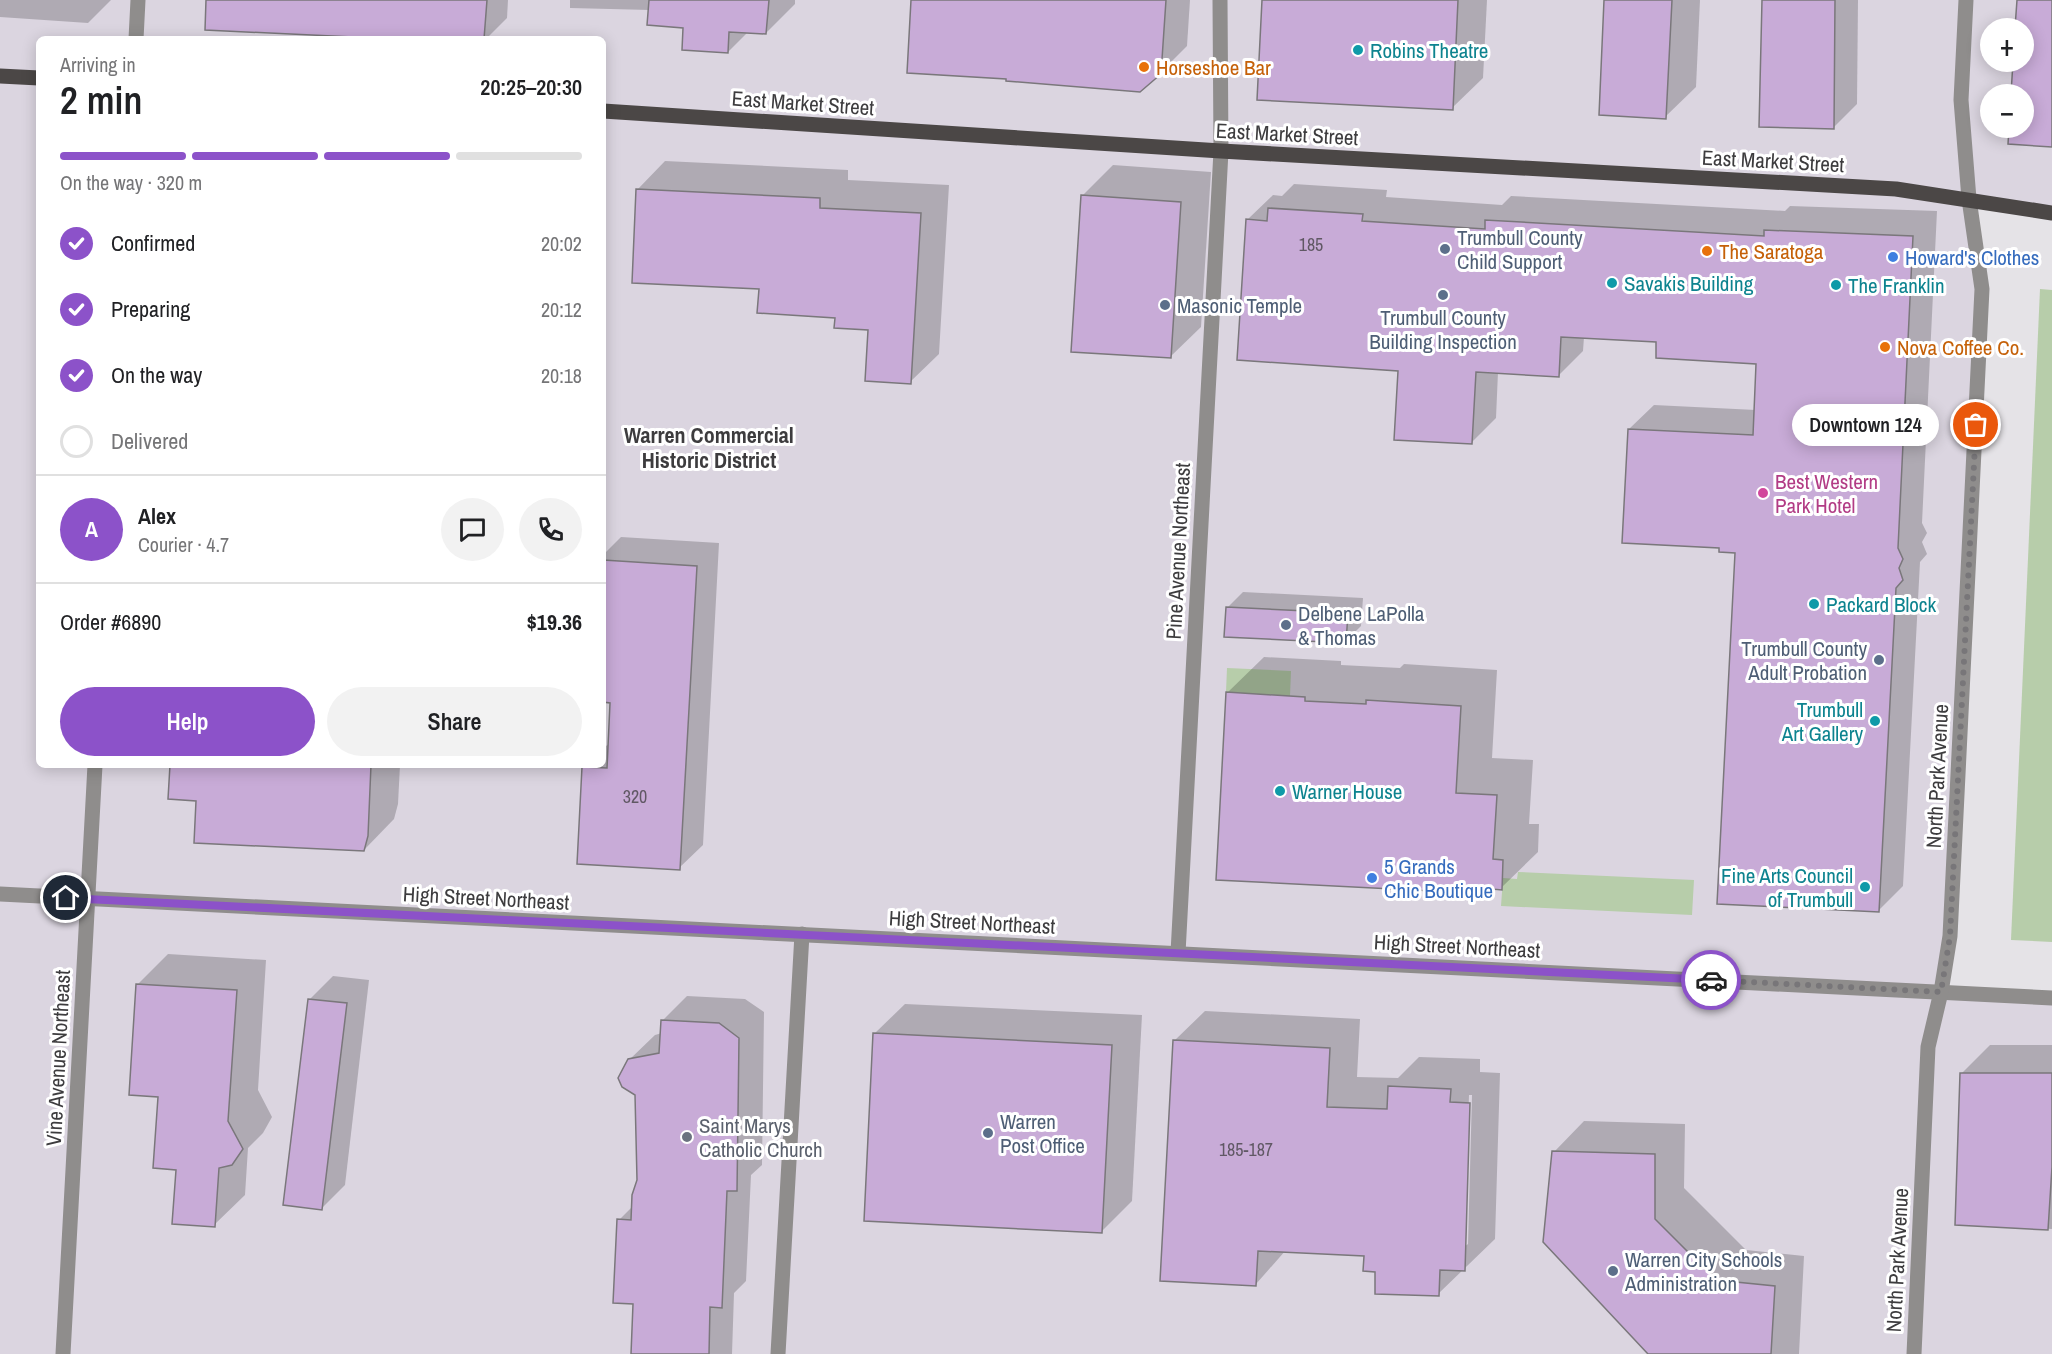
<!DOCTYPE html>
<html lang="en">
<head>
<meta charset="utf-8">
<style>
	body { margin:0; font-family:"Archivo Narrow",sans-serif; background:#f2f2f2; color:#202124; height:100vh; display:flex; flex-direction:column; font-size:22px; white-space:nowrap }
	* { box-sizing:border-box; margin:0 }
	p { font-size:20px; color:#757577 }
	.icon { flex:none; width:33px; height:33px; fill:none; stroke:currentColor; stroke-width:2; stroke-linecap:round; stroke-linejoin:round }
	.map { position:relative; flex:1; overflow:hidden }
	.panel { position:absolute; left:36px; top:36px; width:570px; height:732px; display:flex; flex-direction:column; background:#fff; border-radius:9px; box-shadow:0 3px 15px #0003 }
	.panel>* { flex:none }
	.tools { position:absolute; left:1980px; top:18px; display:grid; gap:12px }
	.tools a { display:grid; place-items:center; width:54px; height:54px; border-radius:50%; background:#fff; box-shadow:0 3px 15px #0003; font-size:30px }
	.pin { position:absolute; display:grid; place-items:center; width:51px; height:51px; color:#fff; margin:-26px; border:3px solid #fff; border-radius:50%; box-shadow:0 2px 6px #0007 }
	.courier { position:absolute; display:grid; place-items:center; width:60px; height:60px; margin:-30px; border:4px solid #8c52c9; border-radius:50%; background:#fff; color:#222; box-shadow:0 2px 8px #0007 }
	.bubble { position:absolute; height:42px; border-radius:21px; background:#fff; box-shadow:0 3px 15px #0003; font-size:20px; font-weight:600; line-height:42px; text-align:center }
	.summary em { font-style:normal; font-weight:600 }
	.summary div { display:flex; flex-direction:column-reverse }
	.summary { display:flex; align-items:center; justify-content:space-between; height:102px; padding:0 24px }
	h1 { font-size:39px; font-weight:600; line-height:45px }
	.bar { display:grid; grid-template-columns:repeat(4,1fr); gap:9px 6px; align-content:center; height:72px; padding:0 24px }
	.bar i { height:8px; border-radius:4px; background:#e0e0e0 }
	.bar .active { background:#8c52c9 }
	.bar p { grid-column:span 4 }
	.line { display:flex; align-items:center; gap:15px; padding:0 24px; border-top:2px solid #e0e0e0 }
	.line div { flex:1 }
	.round { display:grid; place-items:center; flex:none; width:63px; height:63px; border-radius:32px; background:#f2f2f2 }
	ol { padding:0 24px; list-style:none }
	li { display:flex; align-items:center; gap:18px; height:66px }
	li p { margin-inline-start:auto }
	li .icon { padding:6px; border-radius:50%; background:#8c52c9; color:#fff; stroke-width:4 }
	li:last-child { color:#757577 }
	li i { width:33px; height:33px; border:3px solid #e0e0e0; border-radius:50% }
	.action { display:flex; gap:12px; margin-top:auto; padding:12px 24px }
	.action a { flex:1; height:69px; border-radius:36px; background:#8c52c9; color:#fff; font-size:24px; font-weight:600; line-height:69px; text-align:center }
	.action a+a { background:#f2f2f2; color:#202124 }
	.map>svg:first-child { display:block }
	.built { fill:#dbd5e0; fill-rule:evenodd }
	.green { fill:#b7cdaa }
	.shadow { fill:#0003; fill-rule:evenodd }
	.building { fill:#c8abd7; stroke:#7a777b; stroke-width:1.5 }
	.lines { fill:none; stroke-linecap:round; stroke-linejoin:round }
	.minor { stroke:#8f8d8c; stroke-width:15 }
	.major { stroke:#4b4746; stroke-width:15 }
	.done { stroke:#787679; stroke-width:6; stroke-dasharray:0 10.8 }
	.route { stroke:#8c52c9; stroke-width:8 }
	.culture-dot { fill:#0f9aa8; stroke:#fff; stroke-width:2 }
	.food-dot { fill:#e8710a; stroke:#fff; stroke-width:2 }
	.service-dot { fill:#5c6f8a; stroke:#fff; stroke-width:2 }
	.shop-dot { fill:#3f7fe0; stroke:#fff; stroke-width:2 }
	.hotel-dot { fill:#d1479c; stroke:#fff; stroke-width:2 }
	.worship-dot { fill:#6b7280; stroke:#fff; stroke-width:2 }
	.labels { text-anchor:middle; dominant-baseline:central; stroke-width:6; stroke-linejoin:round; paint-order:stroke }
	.number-label { font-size:18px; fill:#605864 }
	.culture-label { font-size:21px; fill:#0d838f; stroke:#fff; text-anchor:start }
	.food-label { font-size:21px; fill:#c56008; stroke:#fff; text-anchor:start }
	.street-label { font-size:21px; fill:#3d3c3e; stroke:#fff }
	.service-label { font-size:21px; fill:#4e5e75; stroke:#fff; text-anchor:start }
	.shop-label { font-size:21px; fill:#366cbe; stroke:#fff; text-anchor:start }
	.hotel-label { font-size:21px; fill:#b23c85; stroke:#fff; text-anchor:start }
	.worship-label { font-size:21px; fill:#5b616d; stroke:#fff; text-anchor:start }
	.neighbourhood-label { font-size:22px; font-weight:bold; fill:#3d3c3e; stroke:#fff }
</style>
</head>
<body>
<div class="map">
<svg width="2052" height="1354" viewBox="0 0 2052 1354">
	<rect width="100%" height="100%" fill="#e5e3e7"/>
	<path class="built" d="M0 0H2052V213L1970 199 1981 277 1941 992 2052 998V1354H0ZM1990 28H2024V62H1990ZM39 39H603V765H39ZM1990 94H2024V128H1990Z"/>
	<g class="green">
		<path d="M2040 289 2052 290V942L2011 940Z"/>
		<path d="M1227 668 1291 671 1290 696 1226 692Z"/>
		<path d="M1518 872 1694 880 1692 915 1501 906 1503 878 1517 879Z"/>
	</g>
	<g class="shadow">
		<path d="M0 0H111L88 23 0 17Z"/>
		<path d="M207 0H508L507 18 486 39H427Z"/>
		<path d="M570 0H795V4L766 33 748 32 728 52 685 26 650 10 570 8Z"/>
		<path d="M913 0H1190L1187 46 1160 73 1007 78Z"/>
		<path d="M1264 0H1487L1483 78 1452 108Z"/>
		<path d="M1606 0H1700L1696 87 1665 117Z"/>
		<path d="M1763 0H1858L1857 104 1834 127Z"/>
		<path d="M2018 0H2052V145L2010 143 2011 128H2024V94H2013L2015 62H2024V28H2017Z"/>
		<path d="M665 161 848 170V180L949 185 939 354 910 382 869 328 760 287 637 190Z"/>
		<path d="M1113 165 1211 172 1201 327 1170 357 1082 196Z"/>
		<path d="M1294 184 1387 190 1386 197 1502 205 1511 196 1785 211 1790 206 1937 211 1922 523 1927 533 1922 542 1927 554 1920 562 1903 886 1878 911 1737 551 1721 547 1629 429 1654 405 1756 410 1758 362 1658 341 1584 337 1583 351 1558 376 1498 372 1496 418 1471 443 1248 219 1273 195 1282 196Z"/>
		<path d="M621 537 719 543 703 845 679 868 584 767 603 765V748L609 744 611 701H603V555Z"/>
		<path d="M1243 592 1363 598 1361 626 1345 642 1228 607Z"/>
		<path d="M1264 657 1341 661V665L1400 668 1404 664 1497 670 1492 758 1533 760 1529 824H1539L1538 852 1501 888H1495L1491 892 1227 693Z"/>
		<path d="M171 765H400L398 804 394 819 364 850 197 799Z"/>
		<path d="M168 954 266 960 258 1090 272 1117 263 1133 248 1148 245 1195 214 1225 177 1168 159 1095 138 984Z"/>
		<path d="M333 976 369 980 345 1185 322 1208 309 1000Z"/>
		<path d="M687 996 745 999 764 1012 762 1165 751 1175 746 1281 734 1293 732 1354H633L635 1303 619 1220 633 1206 638 1180 637 1094 629 1060 655 1035 662 1033V1021Z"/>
		<path d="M905 1004 1142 1015 1132 1201 1102 1231 874 1034Z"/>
		<path d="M1205 1011 1360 1019 1357 1077 1398 1078 1419 1057 1480 1059V1072L1500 1073 1495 1239 1438 1294 1377 1270 1365 1254 1286 1250 1256 1284 1174 1041ZM1469 1095H1472L1468 1244 1464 1247Z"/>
		<path d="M1990 1045H2052V1229L1956 1224 1962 1073Z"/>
		<path d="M1584 1121 1685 1124 1684 1188 1746 1250 1804 1256 1799 1354H1650L1554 1152Z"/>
	</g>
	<g class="building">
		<path d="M206 0H487L484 39H395L205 30Z"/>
		<path d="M649 0H769L766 34 729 32 728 53 682 50 683 28 647 25Z"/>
		<path d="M911 0H1166L1161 74 1140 92 1006 81V79L907 73Z"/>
		<path d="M1262 0H1458L1453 110 1257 100Z"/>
		<path d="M1604 0H1672L1666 119 1599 115Z"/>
		<path d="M1762 0H1835L1834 129 1759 127Z"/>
		<path d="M2017 0H2052V147L2008 144 2009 128H2024V94H2011L2013 62H2024V28H2015Z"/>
		<path d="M636 189 820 198V208L921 213 911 384 865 381 868 330 834 328 835 318 757 313 759 289 632 283Z"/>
		<path d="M1081 195 1181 202 1171 358 1071 352Z"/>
		<path d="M1268 208 1363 214 1362 221 1485 229V220L1764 236V230L1913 236 1898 548 1903 559 1899 568 1903 580 1896 588 1879 912 1717 904 1735 553 1719 552V548L1622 543 1628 429 1753 435 1756 364 1656 358V342L1561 337 1559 377 1476 372 1472 444 1394 440 1398 371 1237 360 1246 219 1267 221Z"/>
		<path d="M603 560 697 566 680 870 577 864 582 767 607 768 610 703 603 702Z"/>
		<path d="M1226 607 1348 613 1346 643 1224 637Z"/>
		<path d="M1226 692 1305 697V701L1366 704V700L1461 706 1456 793 1497 795 1493 859 1503 860 1502 890 1492 889 1491 894 1216 880Z"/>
		<path d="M170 765H371L368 836 364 851 194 843 196 801 168 799Z"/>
		<path d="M136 984 237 990 228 1121 243 1149 232 1165 219 1168 215 1227 172 1224 176 1170 153 1168 158 1097 129 1095Z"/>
		<path d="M308 999 347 1003 322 1210 283 1205Z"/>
		<path d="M661 1020 719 1023 739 1038 737 1191H727L722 1308 710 1307 709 1354H631L633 1304 613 1303 617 1219 631 1220 632 1195 637 1180 635 1095 622 1087 618 1078 628 1059 659 1053Z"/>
		<path d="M873 1033 1112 1045 1102 1233 864 1221Z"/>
		<path d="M1173 1040 1330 1048 1327 1107 1387 1109 1388 1086 1451 1089 1450 1102 1470 1103 1465 1271 1440 1270 1439 1296 1375 1294V1272L1363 1271 1364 1256 1258 1251 1256 1286 1160 1281Z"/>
		<path d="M1960 1073H2052V1167L2048 1230 1955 1225Z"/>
		<path d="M1552 1151 1655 1154V1219L1716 1280 1775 1286 1771 1354H1648L1543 1242Z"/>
	</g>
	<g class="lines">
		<g class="minor">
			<path d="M136 39 138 0"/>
			<path d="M0 894 2052 998"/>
			<path d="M1178 953 1221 151 1220 0"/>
			<path d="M63 1354 95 765"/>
			<path d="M778 1354 802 934"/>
			<path d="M1914 1354 1928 1047 1941 992 1950 936 1982 289 1969 199 1961 100 1966 0"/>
		</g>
		<g class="major">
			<path d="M0 76 39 78"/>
			<path d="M603 111 1221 151 1896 189 2052 213"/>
		</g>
	</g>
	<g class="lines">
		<path class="done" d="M1711 980 1941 992 1950 936 1976 425"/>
		<path class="route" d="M66 898 1711 980"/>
	</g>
	<g class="culture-dot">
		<circle cx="1358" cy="50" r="6"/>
		<circle cx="1612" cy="283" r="6"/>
		<circle cx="1836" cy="285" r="6"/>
		<circle cx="1814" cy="604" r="6"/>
		<circle cx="1875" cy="721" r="6"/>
		<circle cx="1280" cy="791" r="6"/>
		<circle cx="1865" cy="887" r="6"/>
	</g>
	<g class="food-dot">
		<circle cx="1144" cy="67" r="6"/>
		<circle cx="1707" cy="251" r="6"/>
		<circle cx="1885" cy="347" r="6"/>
	</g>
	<g class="service-dot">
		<circle cx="1445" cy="249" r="6"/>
		<circle cx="1443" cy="295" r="6"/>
		<circle cx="1165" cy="305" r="6"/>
		<circle cx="1286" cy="625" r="6"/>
		<circle cx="1879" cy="660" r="6"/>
		<circle cx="988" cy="1133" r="6"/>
		<circle cx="1613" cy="1271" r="6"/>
	</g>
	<g class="shop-dot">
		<circle cx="1893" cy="257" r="6"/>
		<circle cx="1372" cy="878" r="6"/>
	</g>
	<circle class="hotel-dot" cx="1763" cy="493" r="6"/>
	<circle class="worship-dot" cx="687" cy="1137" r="6"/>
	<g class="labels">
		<g class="number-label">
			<text x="1311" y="244">185</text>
			<text x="635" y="796">320</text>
			<text x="1246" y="1149">185-187</text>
		</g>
		<g class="culture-label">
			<text x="1370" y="50">Robins Theatre</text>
			<text x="1624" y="283">Savakis Building</text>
			<text x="1848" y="285">The Franklin</text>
			<text x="1826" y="604">Packard Block</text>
			<text x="1863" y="709" text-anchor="end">Trumbull<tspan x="1863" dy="24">Art Gallery</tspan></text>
			<text x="1292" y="791">Warner House</text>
			<text x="1853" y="875" text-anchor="end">Fine Arts Council<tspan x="1853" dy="24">of Trumbull</tspan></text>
		</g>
		<g class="food-label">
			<text x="1156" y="67">Horseshoe Bar</text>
			<text x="1719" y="251">The Saratoga</text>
			<text x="1897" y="347">Nova Coffee Co.</text>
		</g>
		<g class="street-label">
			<text transform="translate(803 103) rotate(4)">East Market Street</text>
			<text transform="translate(1287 134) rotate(3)">East Market Street</text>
			<text transform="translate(1773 161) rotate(3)">East Market Street</text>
			<text transform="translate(1178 551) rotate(-87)">Pine Avenue Northeast</text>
			<text transform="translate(1937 776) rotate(-87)">North Park Avenue</text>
			<text transform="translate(486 898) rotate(3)">High Street Northeast</text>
			<text transform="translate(972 922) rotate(3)">High Street Northeast</text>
			<text transform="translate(1457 946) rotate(3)">High Street Northeast</text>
			<text transform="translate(58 1058) rotate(-87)">Vine Avenue Northeast</text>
			<text transform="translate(1897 1260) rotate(-87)">North Park Avenue</text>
		</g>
		<g class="service-label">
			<text x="1457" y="237">Trumbull County<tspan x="1457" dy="24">Child Support</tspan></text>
			<text x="1177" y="305">Masonic Temple</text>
			<text x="1443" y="317" text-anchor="middle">Trumbull County<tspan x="1443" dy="24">Building Inspection</tspan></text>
			<text x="1298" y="613">Delbene LaPolla<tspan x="1298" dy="24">&amp; Thomas</tspan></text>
			<text x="1867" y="648" text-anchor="end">Trumbull County<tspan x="1867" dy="24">Adult Probation</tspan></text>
			<text x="1000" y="1121">Warren<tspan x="1000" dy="24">Post Office</tspan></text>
			<text x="1625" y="1259">Warren City Schools<tspan x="1625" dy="24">Administration</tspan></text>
		</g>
		<g class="shop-label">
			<text x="1905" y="257">Howard's Clothes</text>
			<text x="1384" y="866">5 Grands<tspan x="1384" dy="24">Chic Boutique</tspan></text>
		</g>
		<g class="hotel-label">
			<text x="1775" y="481">Best Western<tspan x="1775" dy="24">Park Hotel</tspan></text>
		</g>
		<g class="worship-label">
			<text x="699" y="1125">Saint Marys<tspan x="699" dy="24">Catholic Church</tspan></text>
		</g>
		<g class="neighbourhood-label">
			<text x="709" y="435">Warren Commercial<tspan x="709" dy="25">Historic District</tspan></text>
		</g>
	</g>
</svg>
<div class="tools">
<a>+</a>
<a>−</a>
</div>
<div class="pin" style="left:1976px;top:425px;background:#ea580c"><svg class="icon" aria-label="bag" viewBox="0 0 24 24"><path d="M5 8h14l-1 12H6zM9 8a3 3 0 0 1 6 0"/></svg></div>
<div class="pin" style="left:66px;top:898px;background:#1f2937"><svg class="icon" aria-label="home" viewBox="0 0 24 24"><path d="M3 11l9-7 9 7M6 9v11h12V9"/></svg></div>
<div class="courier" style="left:1711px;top:980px"><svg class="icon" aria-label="car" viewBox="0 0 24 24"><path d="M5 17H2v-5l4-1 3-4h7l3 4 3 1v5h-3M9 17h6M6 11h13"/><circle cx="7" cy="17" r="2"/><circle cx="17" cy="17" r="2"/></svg></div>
<div class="bubble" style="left:1792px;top:404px;width:147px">Downtown 124</div>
<section class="panel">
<div class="summary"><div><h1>2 min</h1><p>Arriving in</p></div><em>20:25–20:30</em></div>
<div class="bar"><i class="active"></i><i class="active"></i><i class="active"></i><i></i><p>On the way · 320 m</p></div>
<ol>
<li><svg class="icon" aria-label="check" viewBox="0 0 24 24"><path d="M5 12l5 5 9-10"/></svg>Confirmed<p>20:02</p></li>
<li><svg class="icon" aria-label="check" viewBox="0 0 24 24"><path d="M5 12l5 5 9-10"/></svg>Preparing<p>20:12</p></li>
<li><svg class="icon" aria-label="check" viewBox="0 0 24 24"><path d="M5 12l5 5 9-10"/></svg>On the way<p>20:18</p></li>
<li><i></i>Delivered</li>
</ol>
<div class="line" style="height:108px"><b class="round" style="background:#8c52c9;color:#fff">A</b><div><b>Alex</b><p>Courier · 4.7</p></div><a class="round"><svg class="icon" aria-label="chat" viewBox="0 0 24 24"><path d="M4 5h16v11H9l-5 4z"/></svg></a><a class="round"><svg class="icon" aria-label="phone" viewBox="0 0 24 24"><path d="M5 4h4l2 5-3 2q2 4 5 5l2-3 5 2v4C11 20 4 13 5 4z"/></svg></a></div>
<div class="line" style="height:78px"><div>Order #6890</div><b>$19.36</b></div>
<div class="action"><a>Help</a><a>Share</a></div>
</section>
</div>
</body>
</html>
